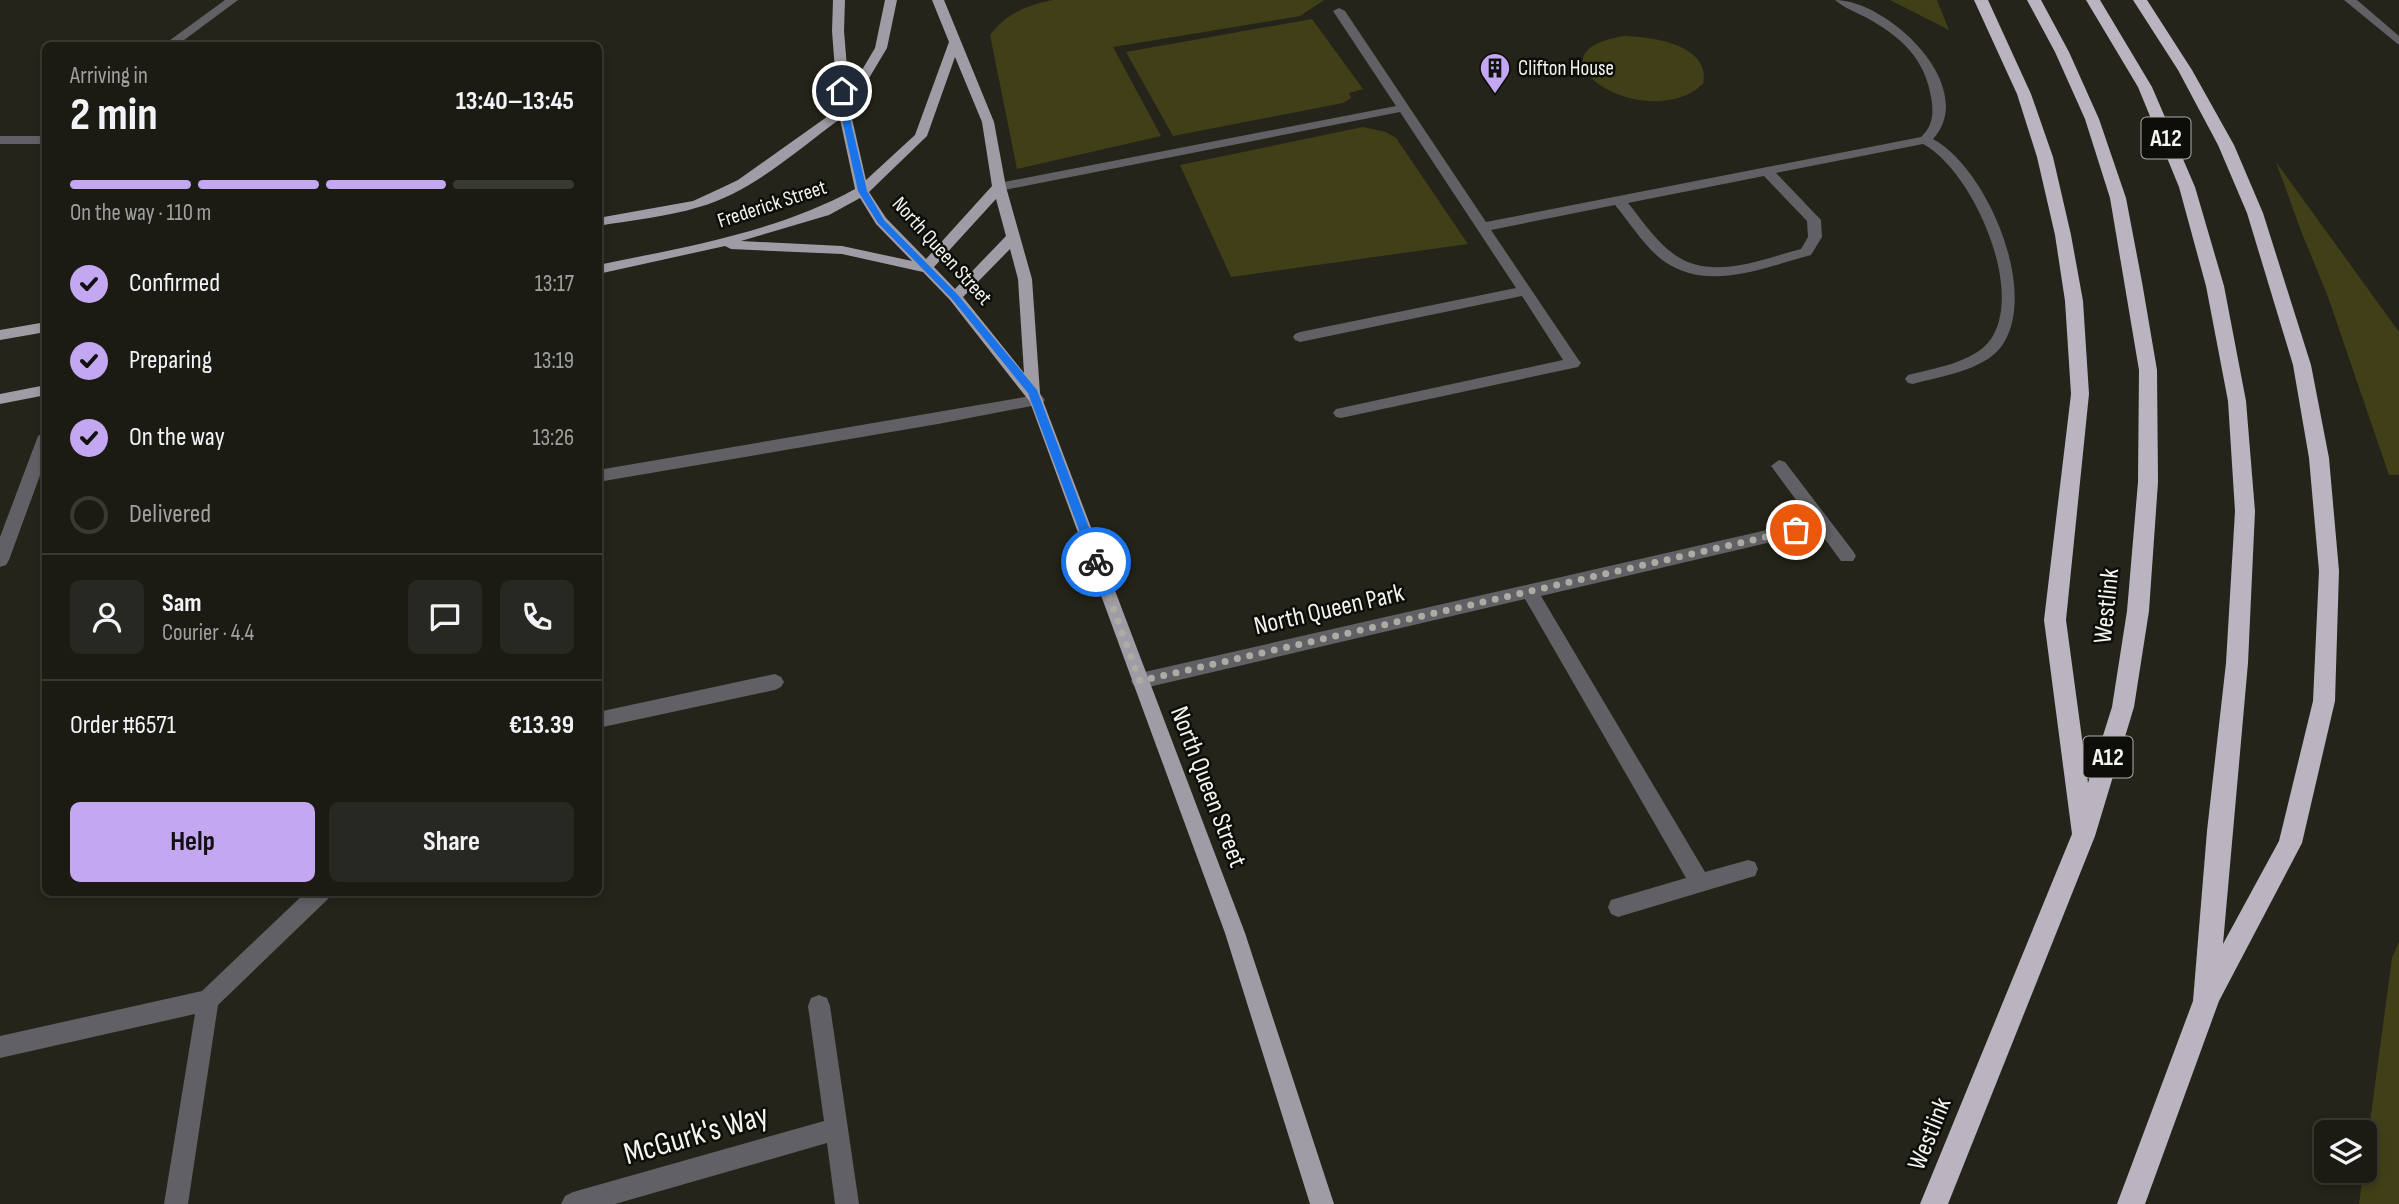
<!DOCTYPE html>
<html lang="en">
<head>
<meta charset="utf-8">
<style>
	body { margin:0; font-family:"Sofia Sans Condensed",sans-serif; background:#282822; color:#f1f3f6; height:100vh; display:flex; flex-direction:column; font-size:26px; white-space:nowrap }
	* { box-sizing:border-box; margin:0 }
	p { font-size:23px; color:#a0a1a0 }
	.icon { flex:none; width:38px; height:38px; fill:none; stroke:currentColor; stroke-width:2; stroke-linecap:round; stroke-linejoin:round }
	.map { position:relative; flex:1; overflow:hidden }
	.details { position:absolute; left:42px; top:42px; width:560px; height:854px; display:flex; flex-direction:column; background:#1b1b14; border-radius:10px; box-shadow:0 4px 10px #0003,0 0 0 2px #393934 }
	.details>* { flex:none }
	.buttons { position:absolute; left:2314px; top:1120px; display:grid; gap:14px }
	.buttons a { display:grid; place-items:center; width:63px; height:63px; border-radius:10px; background:#1b1b14; box-shadow:0 4px 10px #0003,0 0 0 2px #393934; font-size:35px }
	.pin { position:absolute; display:grid; place-items:center; width:60px; height:60px; color:#fff; margin:-30px; border:4px solid #fff; border-radius:50%; box-shadow:0 2px 7px #0007 }
	.courier { position:absolute; display:grid; place-items:center; width:70px; height:70px; margin:-35px; border:5px solid #1a73e8; border-radius:50%; background:#fff; color:#222; box-shadow:0 2px 9px #0007 }
	.headline em { font-style:normal; font-weight:700 }
	.headline div { display:flex; flex-direction:column-reverse }
	.headline { display:flex; align-items:center; justify-content:space-between; height:119px; padding:0 28px }
	h1 { font-size:46px; font-weight:700; line-height:52px }
	.bar { display:grid; grid-template-columns:repeat(4,1fr); gap:10px 7px; align-content:center; height:84px; padding:0 28px }
	.bar i { height:9px; border-radius:5px; background:#393934 }
	.bar .selected { background:#c4a7f1 }
	.bar p { grid-column:span 4 }
	.line { display:flex; align-items:center; gap:18px; padding:0 28px; border-top:2px solid #393934 }
	.line div { flex:1 }
	.round { display:grid; place-items:center; flex:none; width:74px; height:74px; border-radius:10px; background:#282822 }
	ol { padding:0 28px; list-style:none }
	li { display:flex; align-items:center; gap:21px; height:77px }
	li p { margin-inline-start:auto }
	li .icon { padding:7px; border-radius:50%; background:#c4a7f1; color:#111; stroke-width:4 }
	li:last-child { color:#a0a1a0 }
	li i { width:38px; height:38px; border:4px solid #393934; border-radius:50% }
	.action { display:flex; gap:14px; margin-top:auto; padding:14px 28px }
	.action a { flex:1; height:80px; border-radius:10px; background:#c4a7f1; color:#111; font-size:28px; font-weight:700; line-height:80px; text-align:center }
	.action a+a { background:#282822; color:#f1f3f6 }
	.map>svg:first-child { display:block }
	.green { fill:#413f18 }
	.lines { fill:none; stroke-linecap:round; stroke-linejoin:round }
	.minor { fill:#616065; fill-rule:evenodd }
	.major { fill:#a09ca6; fill-rule:evenodd }
	.highway { fill:#b9b4c0; fill-rule:evenodd }
	.route { fill:#1a73e8 }
	.done { stroke:#acaca4; stroke-width:7; stroke-dasharray:0 12.6 }
	.labels { text-anchor:middle; dominant-baseline:central; stroke-width:5; stroke-linejoin:round; paint-order:stroke }
	.far-poi-label { font-size:21px; fill:#f5f5ee; stroke:#0d0d09; text-anchor:start }
	.far-street-label { font-size:21px; fill:#f5f5ee; stroke:#0d0d09 }
	.shield { fill:#0d0d09; stroke:#afafa9; stroke-width:2 }
	.shield-label { font-size:24px; font-weight:bold; fill:#f5f5ee }
	.street-label { font-size:26px; fill:#f5f5ee; stroke:#0d0d09 }
	.near-street-label { font-size:32px; fill:#f5f5ee; stroke:#0d0d09 }
</style>
</head>
<body>
<div class="map">
<svg width="2399" height="1204" viewBox="0 0 2399 1204">
	<rect width="100%" height="100%" fill="#24241a"/>
	<g class="green">
		<path d="M1053 0H1324L1300 16 1113 47 1161 136 1017 169 990 35C1006 14 1027 5 1053 0Z"/>
		<path d="M1890 0H1937L1949 30Z"/>
		<path d="M1312 19 1363 89 1349 93 1351 98 1343 103 1173 136 1126 52Z"/>
		<path d="M1624 36C1652 37 1711 44 1703 84 1645 137 1517 53 1624 36Z"/>
		<path d="M1363 127 1386 132 1396 138 1468 244 1231 277 1180 165Z"/>
		<path d="M2276 162 2399 332V475H2389L2327 294 2301 231Z"/>
		<path d="M2399 942V1204H2359L2392 958Z"/>
	</g>
	<g class="lines">
		<g class="minor">
			<path d="M225 0H238L176 46H162Z"/>
			<path d="M1835 0C1888 0 1980 87 1933 139 1986 167 2041 293 2001 347 1982 371 1941 376 1913 384L1908 383 1905 379 1908 375C1934 368 1974 363 1991 339 2025 289 1972 170 1923 144L1776 173 1821 220 1822 237 1811 255C1765 267 1709 292 1665 262 1645 248 1631 224 1615 205L1491 230 1578 359 1581 363 1578 367 1341 418 1336 417 1333 413 1336 409 1563 360 1522 296 1300 342 1295 340 1293 337 1295 334 1300 332 1516 288 1400 112 999 191 992 187 999 183 1396 106 1333 11 1339 8 1345 11 1486 222 1921 137C1933 126 1934 113 1931 97 1925 59 1901 37 1869 19 1858 13 1844 8 1835 0ZM1764 176 1807 221 1808 237 1801 249C1762 259 1712 281 1675 255 1656 242 1642 220 1628 203Z"/>
			<path d="M2344 0H2357L2399 36V45Z"/>
			<rect x="0" y="136" width="46" height="8"/>
			<path d="M1037 395 1042 396 1045 400 1042 404 938 424 598 482V470Z"/>
			<path d="M46 431V459L9 560 6 565 0 567V537L38 436Z"/>
			<path d="M1779 460 1785 462 1853 551 1856 556 1853 561H1841L1819 531 1541 596 1705 872 1748 860 1755 862 1758 869 1755 876 1748 878 1618 917 1611 914 1608 907 1611 900 1686 878 1525 599 1140 689 1134 686 1131 681 1134 676 1140 673 1811 520 1771 466Z"/>
			<path d="M775 674 781 677 784 682 781 687 775 690 598 728V712Z"/>
			<path d="M306 892H331L328 899 218 1005 188 1204H164L195 1014 0 1058V1036L202 991Z"/>
			<path d="M819 995 827 998 830 1006 859 1204H835L827 1143 615 1204H561L565 1196 573 1192 824 1121 808 1006 811 998Z"/>
		</g>
		<g class="major">
			<path d="M833 0H845L844 31 849 92 875 48 885 0H897L887 48 850 110 866 180 915 135 949 42 932 0H944L994 122 1006 187 1032 279 1040 393 1245 933 1334 1204H1310L1225 933 1030 402 950 300 923 272 842 254 731 249 725 246 598 274V265C685 247 777 232 855 189L840 119C796 151 752 192 699 207 667 217 632 220 598 226V218L693 201 717 190 738 180 838 109 832 31ZM955 57 982 122 992 186 926 259 886 218 869 192 927 136ZM860 198 876 224 912 261 842 246 741 241 829 215ZM996 199 1006 236 955 289 934 267ZM1010 249 1018 279 1024 373 963 297Z"/>
			<path d="M46 322V332L0 340V330Z"/>
			<path d="M46 385V395L0 404V394Z"/>
		</g>
		<g class="highway">
			<path d="M1974 0H1988L2031 94 2053 157 2071 235 2083 301 2089 394 2066 620 2088 783 2112 707 2127 611 2138 482 2139 370 2110 198 2085 119 2055 52 2027 0H2041L2069 52 2099 119 2126 198 2142 282 2157 370 2158 482 2149 611 2134 707 2095 836 1948 1204H1920L2072 834 2044 620 2071 394 2065 301 2055 235 2037 157 2017 94Z"/>
			<path d="M2086 0H2100L2152 87 2195 187 2224 286 2246 401 2255 511 2248 663 2223 944 2279 841 2313 701 2319 571 2309 458 2293 365 2247 213 2218 145 2178 70 2133 0H2147L2192 70 2234 145 2263 213 2311 365 2329 458 2339 571 2335 701 2302 843 2219 1001 2145 1204H2117L2193 1001 2207 831 2226 663 2235 511 2228 401 2206 286 2179 187 2138 87Z"/>
		</g>
	</g>
	<path class="route" d="M842 89 846 91 848 110 867 191 884 220 958 295 1037 390 1102 562 1100 565H1092L1091 562 1028 393 952 299 878 223 858 191 840 110 838 91Z"/>
	<g class="lines">
		<path class="done" d="M1096 562 1140 681 1796 530"/>
	</g>
	<defs>
		<g id="building-pin" transform="scale(1.575)"><path d="M0 17L-7.5 6A9.5 9.5 0 1 1 7.5 6Z" fill="#c4a7f1" stroke="#0d0d09"/><path d="M-4-6H4V6H1V3H-1V6H-4ZM-2.5-4.3h1.7v1.8h-1.7ZM.8-4.3h1.7v1.8H.8ZM-2.5-1h1.7V.8h-1.7ZM.8-1h1.7V.8H.8Z" fill="#111"/></g>
	</defs>
	<g fill-rule="evenodd">
		<use href="#building-pin" x="1495" y="68"/>
	</g>
	<g class="labels">
		<g class="far-poi-label">
			<text x="1518" y="68">Clifton House</text>
		</g>
		<g class="far-street-label">
			<text transform="translate(772 204) rotate(-18)">Frederick Street</text>
			<text transform="translate(942 251) rotate(48)">North Queen Street</text>
		</g>
		<g class="shield">
			<rect x="2141.5" y="117.5" width="49" height="41" rx="5"/>
			<rect x="2083.5" y="736.5" width="49" height="41" rx="5"/>
		</g>
		<g class="shield-label">
			<text x="2166" y="138">A12</text>
			<text x="2108" y="757">A12</text>
		</g>
		<g class="street-label">
			<text transform="translate(2107 606) rotate(-84)">Westlink</text>
			<text transform="translate(1329 610) rotate(-13)">North Queen Park</text>
			<text transform="translate(1208 787) rotate(69)">North Queen Street</text>
			<text transform="translate(1930 1134) rotate(-68)">Westlink</text>
		</g>
		<g class="near-street-label">
			<text transform="translate(696 1135) rotate(-16)">McGurk's Way</text>
		</g>
	</g>
</svg>
<div class="buttons">
<a><svg class="icon" aria-label="layers" viewBox="0 0 24 24"><path d="M12 4l9 5-9 5-9-5zM3 14l9 5 9-5"/></svg></a>
</div>
<div class="pin" style="left:1796px;top:530px;background:#ea580c"><svg class="icon" aria-label="bag" viewBox="0 0 24 24"><path d="M5 8h14l-1 12H6zM9 8a3 3 0 0 1 6 0"/></svg></div>
<div class="pin" style="left:842px;top:91px;background:#1f2937"><svg class="icon" aria-label="home" viewBox="0 0 24 24"><path d="M3 11l9-7 9 7M6 9v11h12V9"/></svg></div>
<div class="courier" style="left:1096px;top:562px"><svg class="icon" aria-label="bike" viewBox="0 0 24 24"><circle cx="6" cy="16" r="4"/><circle cx="18" cy="16" r="4"/><path d="M6 16l4-8h5l3 8M10 8l3 8H6M13 5h3"/></svg></div>
<section class="details">
<div class="headline"><div><h1>2 min</h1><p>Arriving in</p></div><em>13:40–13:45</em></div>
<div class="bar"><i class="selected"></i><i class="selected"></i><i class="selected"></i><i></i><p>On the way · 110 m</p></div>
<ol>
<li><svg class="icon" aria-label="check" viewBox="0 0 24 24"><path d="M5 12l5 5 9-10"/></svg>Confirmed<p>13:17</p></li>
<li><svg class="icon" aria-label="check" viewBox="0 0 24 24"><path d="M5 12l5 5 9-10"/></svg>Preparing<p>13:19</p></li>
<li><svg class="icon" aria-label="check" viewBox="0 0 24 24"><path d="M5 12l5 5 9-10"/></svg>On the way<p>13:26</p></li>
<li><i></i>Delivered</li>
</ol>
<div class="line" style="height:126px"><a class="round"><svg class="icon" aria-label="person" viewBox="0 0 24 24"><circle cx="12" cy="8" r="4"/><path d="M4 21q1-7 8-7t8 7"/></svg></a><div><b>Sam</b><p>Courier · 4.4</p></div><a class="round"><svg class="icon" aria-label="chat" viewBox="0 0 24 24"><path d="M4 5h16v11H9l-5 4z"/></svg></a><a class="round"><svg class="icon" aria-label="phone" viewBox="0 0 24 24"><path d="M5 4h4l2 5-3 2q2 4 5 5l2-3 5 2v4C11 20 4 13 5 4z"/></svg></a></div>
<div class="line" style="height:91px"><div>Order #6571</div><b>€13.39</b></div>
<div class="action"><a>Help</a><a>Share</a></div>
</section>
</div>
</body>
</html>
